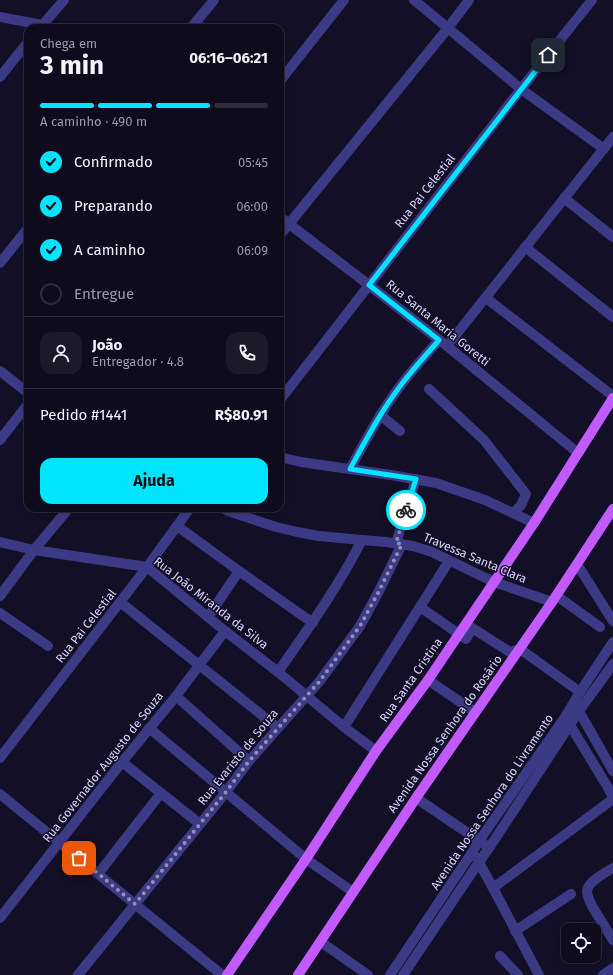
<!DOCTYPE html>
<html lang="pt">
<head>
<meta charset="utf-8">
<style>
	body { margin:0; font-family:"Fira Sans",sans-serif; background:#1c1929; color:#f1f3f6; height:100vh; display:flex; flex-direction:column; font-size:15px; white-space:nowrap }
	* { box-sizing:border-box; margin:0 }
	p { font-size:13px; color:#9b9ba3 }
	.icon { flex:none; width:22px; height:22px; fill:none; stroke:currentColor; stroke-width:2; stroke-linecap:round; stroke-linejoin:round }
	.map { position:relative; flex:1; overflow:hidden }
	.panel { position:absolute; left:24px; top:24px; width:260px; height:488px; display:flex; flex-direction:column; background:#0e0b1c; border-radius:12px; box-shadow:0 2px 6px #0003,0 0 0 1px #2e2b3b }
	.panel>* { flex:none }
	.controls { position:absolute; left:561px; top:923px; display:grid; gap:8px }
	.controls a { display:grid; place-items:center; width:40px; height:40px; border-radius:8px; background:#0e0b1c; box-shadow:0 2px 6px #0003,0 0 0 1px #2e2b3b; font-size:20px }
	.pin { position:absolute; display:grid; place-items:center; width:34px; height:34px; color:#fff; margin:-17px; border-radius:8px; box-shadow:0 2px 6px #0006 }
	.courier { position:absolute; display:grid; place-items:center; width:40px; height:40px; margin:-20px; border:3px solid #00e5ff; border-radius:50%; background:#fff; color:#222; box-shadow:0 1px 5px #0007 }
	.summary em { font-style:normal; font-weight:700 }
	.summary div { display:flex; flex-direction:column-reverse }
	.summary { display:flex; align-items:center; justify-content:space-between; height:68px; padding:0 16px }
	h1 { font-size:26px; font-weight:700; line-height:30px }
	.bar { display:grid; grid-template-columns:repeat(4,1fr); gap:6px 4px; align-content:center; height:48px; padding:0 16px }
	.bar i { height:5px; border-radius:3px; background:#2e2b3b }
	.bar .on { background:#00e5ff }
	.bar p { grid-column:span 4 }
	.line { display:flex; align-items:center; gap:10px; padding:0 16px; border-top:1px solid #2e2b3b }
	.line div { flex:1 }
	.round { display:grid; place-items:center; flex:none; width:42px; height:42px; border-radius:12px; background:#1c1929 }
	ol { padding:0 16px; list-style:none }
	li { display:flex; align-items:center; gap:12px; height:44px }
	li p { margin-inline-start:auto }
	li .icon { padding:4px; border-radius:50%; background:#00e5ff; color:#111; stroke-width:4 }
	li:last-child { color:#9b9ba3 }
	li i { width:22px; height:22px; border:2px solid #2e2b3b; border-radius:50% }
	.button { display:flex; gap:8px; margin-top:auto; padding:8px 16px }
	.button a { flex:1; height:46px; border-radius:12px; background:#00e5ff; color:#111; font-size:16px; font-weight:700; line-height:46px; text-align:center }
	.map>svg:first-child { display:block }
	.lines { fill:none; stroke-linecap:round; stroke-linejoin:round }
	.minor { stroke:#3d3a85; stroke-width:10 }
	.major { stroke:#c25bff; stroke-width:10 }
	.done { stroke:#948fb3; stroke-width:4; stroke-dasharray:0 7.2 }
	.route { stroke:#00e5ff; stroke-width:5 }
	.labels { text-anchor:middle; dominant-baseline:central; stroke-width:3; stroke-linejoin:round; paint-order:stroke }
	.street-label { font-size:12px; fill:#d9d4ff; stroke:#130f26 }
</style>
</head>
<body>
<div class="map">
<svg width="613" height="975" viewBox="0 0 613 975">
	<rect width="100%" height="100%" fill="#130f26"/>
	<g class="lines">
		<g class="minor">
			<path d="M414 0 521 89 604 149"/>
			<path d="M0 17 42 25"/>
			<path d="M40 28 64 0"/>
			<path d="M191 28 214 0"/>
			<path d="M0 77 28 42"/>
			<path d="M280 81 344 0"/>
			<path d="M564 198 613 237"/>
			<path d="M280 217 369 285 447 346 578 453"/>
			<path d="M280 235 448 28 469 0"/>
			<path d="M525 247 613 317"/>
			<path d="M0 263 28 228"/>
			<path d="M486 298 613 396"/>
			<path d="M447 346 613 137"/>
			<path d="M0 371 28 393"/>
			<path d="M429 389 484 440 526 494 521 505 514 513"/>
			<path d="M280 400 521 89 592 0"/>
			<path d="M380 415 400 431"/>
			<path d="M0 440 28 404"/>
			<path d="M280 457 301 462 391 475 436 483 485 500 534 523"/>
			<path d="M350 469C366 440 381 411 401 385 413 369 426 355 439 340"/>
			<path d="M223 508 228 511 276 527 297 532 319 536 362 540 386 542 413 546 432 552 494 582 552 602"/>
			<path d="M177 526 239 571 313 623"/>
			<path d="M0 542 34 550 147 567 225 631 278 672 344 727 376 751"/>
			<path d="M396 543 416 479"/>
			<path d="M577 564 613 621"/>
			<path d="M0 596 34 550 69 508"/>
			<path d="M557 596 600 627"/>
			<path d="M120 602 278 728"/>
			<path d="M420 607 466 639 472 628 510 652 520 649 580 692"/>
			<path d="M0 613 48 646"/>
			<path d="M208 617 239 571"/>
			<path d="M278 672C308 629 338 587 362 540"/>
			<path d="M428 680 475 712"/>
			<path d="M176 696 249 761"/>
			<path d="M576 706 613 771"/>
			<path d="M567 720 607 786 613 797"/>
			<path d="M344 727 449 561"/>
			<path d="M149 728 306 859 353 892"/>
			<path d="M0 758 147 567 190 508"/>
			<path d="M122 762 200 824"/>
			<path d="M0 794 98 874 222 975"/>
			<path d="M416 798 484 844"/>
			<path d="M476 857 493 888 539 975"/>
			<path d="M613 868C605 873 588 881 587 891 587 896 590 902 592 906L613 940"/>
			<path d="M98 874 161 793"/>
			<path d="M493 888 613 799"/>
			<path d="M0 918 122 762 176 696 225 631"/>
			<path d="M515 931 571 894"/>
			<path d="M321 942 368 975"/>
			<path d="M500 956 518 975"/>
			<path d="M78 975 226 792 249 761 278 728 319 682 360 626 379 591 402 544"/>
			<path d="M390 975 473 851 479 841 565 717 580 692 613 642"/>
			<path d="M403 975 479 862 489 848 579 711 613 664"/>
			<path d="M603 975 613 968"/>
		</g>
		<g class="major">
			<path d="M227 975 306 859 376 751 428 680 534 523 613 398"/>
			<path d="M298 975 416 798 552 602 613 509"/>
		</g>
	</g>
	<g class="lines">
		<path class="done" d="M79 858 135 904 226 792 249 761 319 682 360 626 379 591 402 544 396 543 406 510"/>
		<path class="route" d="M406 510 416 479 350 469C366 440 381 411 401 385 413 369 426 355 439 340L369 285 548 55"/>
	</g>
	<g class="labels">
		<g class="street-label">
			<text transform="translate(425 191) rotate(-52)">Rua Pai Celestial</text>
			<text transform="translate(438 323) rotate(39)">Rua Santa Maria Goretti</text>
			<text transform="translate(475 558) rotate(23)">Travessa Santa Clara</text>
			<text transform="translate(211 603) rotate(38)">Rua João Miranda da Silva</text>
			<text transform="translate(86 626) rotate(-52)">Rua Pai Celestial</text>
			<text transform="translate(411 680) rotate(-55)">Rua Santa Cristina</text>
			<text transform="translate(445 734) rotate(-55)">Avenida Nossa Senhora do Rosário</text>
			<text transform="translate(238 757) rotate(-51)">Rua Evaristo de Souza</text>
			<text transform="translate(103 767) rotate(-52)">Rua Governador Augusto de Souza</text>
			<text transform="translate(492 802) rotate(-56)">Avenida Nossa Senhora do Livramento</text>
		</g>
	</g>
</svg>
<div class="controls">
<a><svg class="icon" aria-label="locate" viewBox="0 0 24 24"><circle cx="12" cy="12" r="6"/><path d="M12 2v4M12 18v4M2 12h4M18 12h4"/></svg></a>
</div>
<div class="pin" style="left:79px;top:858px;background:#ea580c"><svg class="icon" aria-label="bag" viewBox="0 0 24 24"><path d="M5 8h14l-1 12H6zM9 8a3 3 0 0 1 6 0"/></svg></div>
<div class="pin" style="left:548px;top:55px;background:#1f2937"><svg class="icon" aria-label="home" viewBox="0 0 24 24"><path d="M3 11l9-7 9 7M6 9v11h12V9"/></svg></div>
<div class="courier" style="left:406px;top:510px"><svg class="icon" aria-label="bike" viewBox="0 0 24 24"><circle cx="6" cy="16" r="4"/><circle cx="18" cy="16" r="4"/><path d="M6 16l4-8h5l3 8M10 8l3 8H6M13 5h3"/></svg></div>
<section class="panel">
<div class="summary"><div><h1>3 min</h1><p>Chega em</p></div><em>06:16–06:21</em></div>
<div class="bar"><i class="on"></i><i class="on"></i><i class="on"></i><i></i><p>A caminho · 490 m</p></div>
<ol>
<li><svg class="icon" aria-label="check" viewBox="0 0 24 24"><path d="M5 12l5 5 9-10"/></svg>Confirmado<p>05:45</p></li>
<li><svg class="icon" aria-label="check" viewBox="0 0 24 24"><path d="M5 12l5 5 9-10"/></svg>Preparando<p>06:00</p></li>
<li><svg class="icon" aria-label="check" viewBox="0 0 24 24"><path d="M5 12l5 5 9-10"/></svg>A caminho<p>06:09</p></li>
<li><i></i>Entregue</li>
</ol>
<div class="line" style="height:72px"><a class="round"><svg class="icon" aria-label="person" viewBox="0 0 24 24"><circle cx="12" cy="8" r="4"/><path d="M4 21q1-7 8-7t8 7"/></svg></a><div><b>João</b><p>Entregador · 4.8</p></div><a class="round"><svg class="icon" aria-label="phone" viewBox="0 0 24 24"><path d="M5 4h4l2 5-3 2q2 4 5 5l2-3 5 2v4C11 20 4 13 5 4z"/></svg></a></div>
<div class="line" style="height:52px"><div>Pedido #1441</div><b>R$80.91</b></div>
<div class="button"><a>Ajuda</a></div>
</section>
</div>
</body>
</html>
